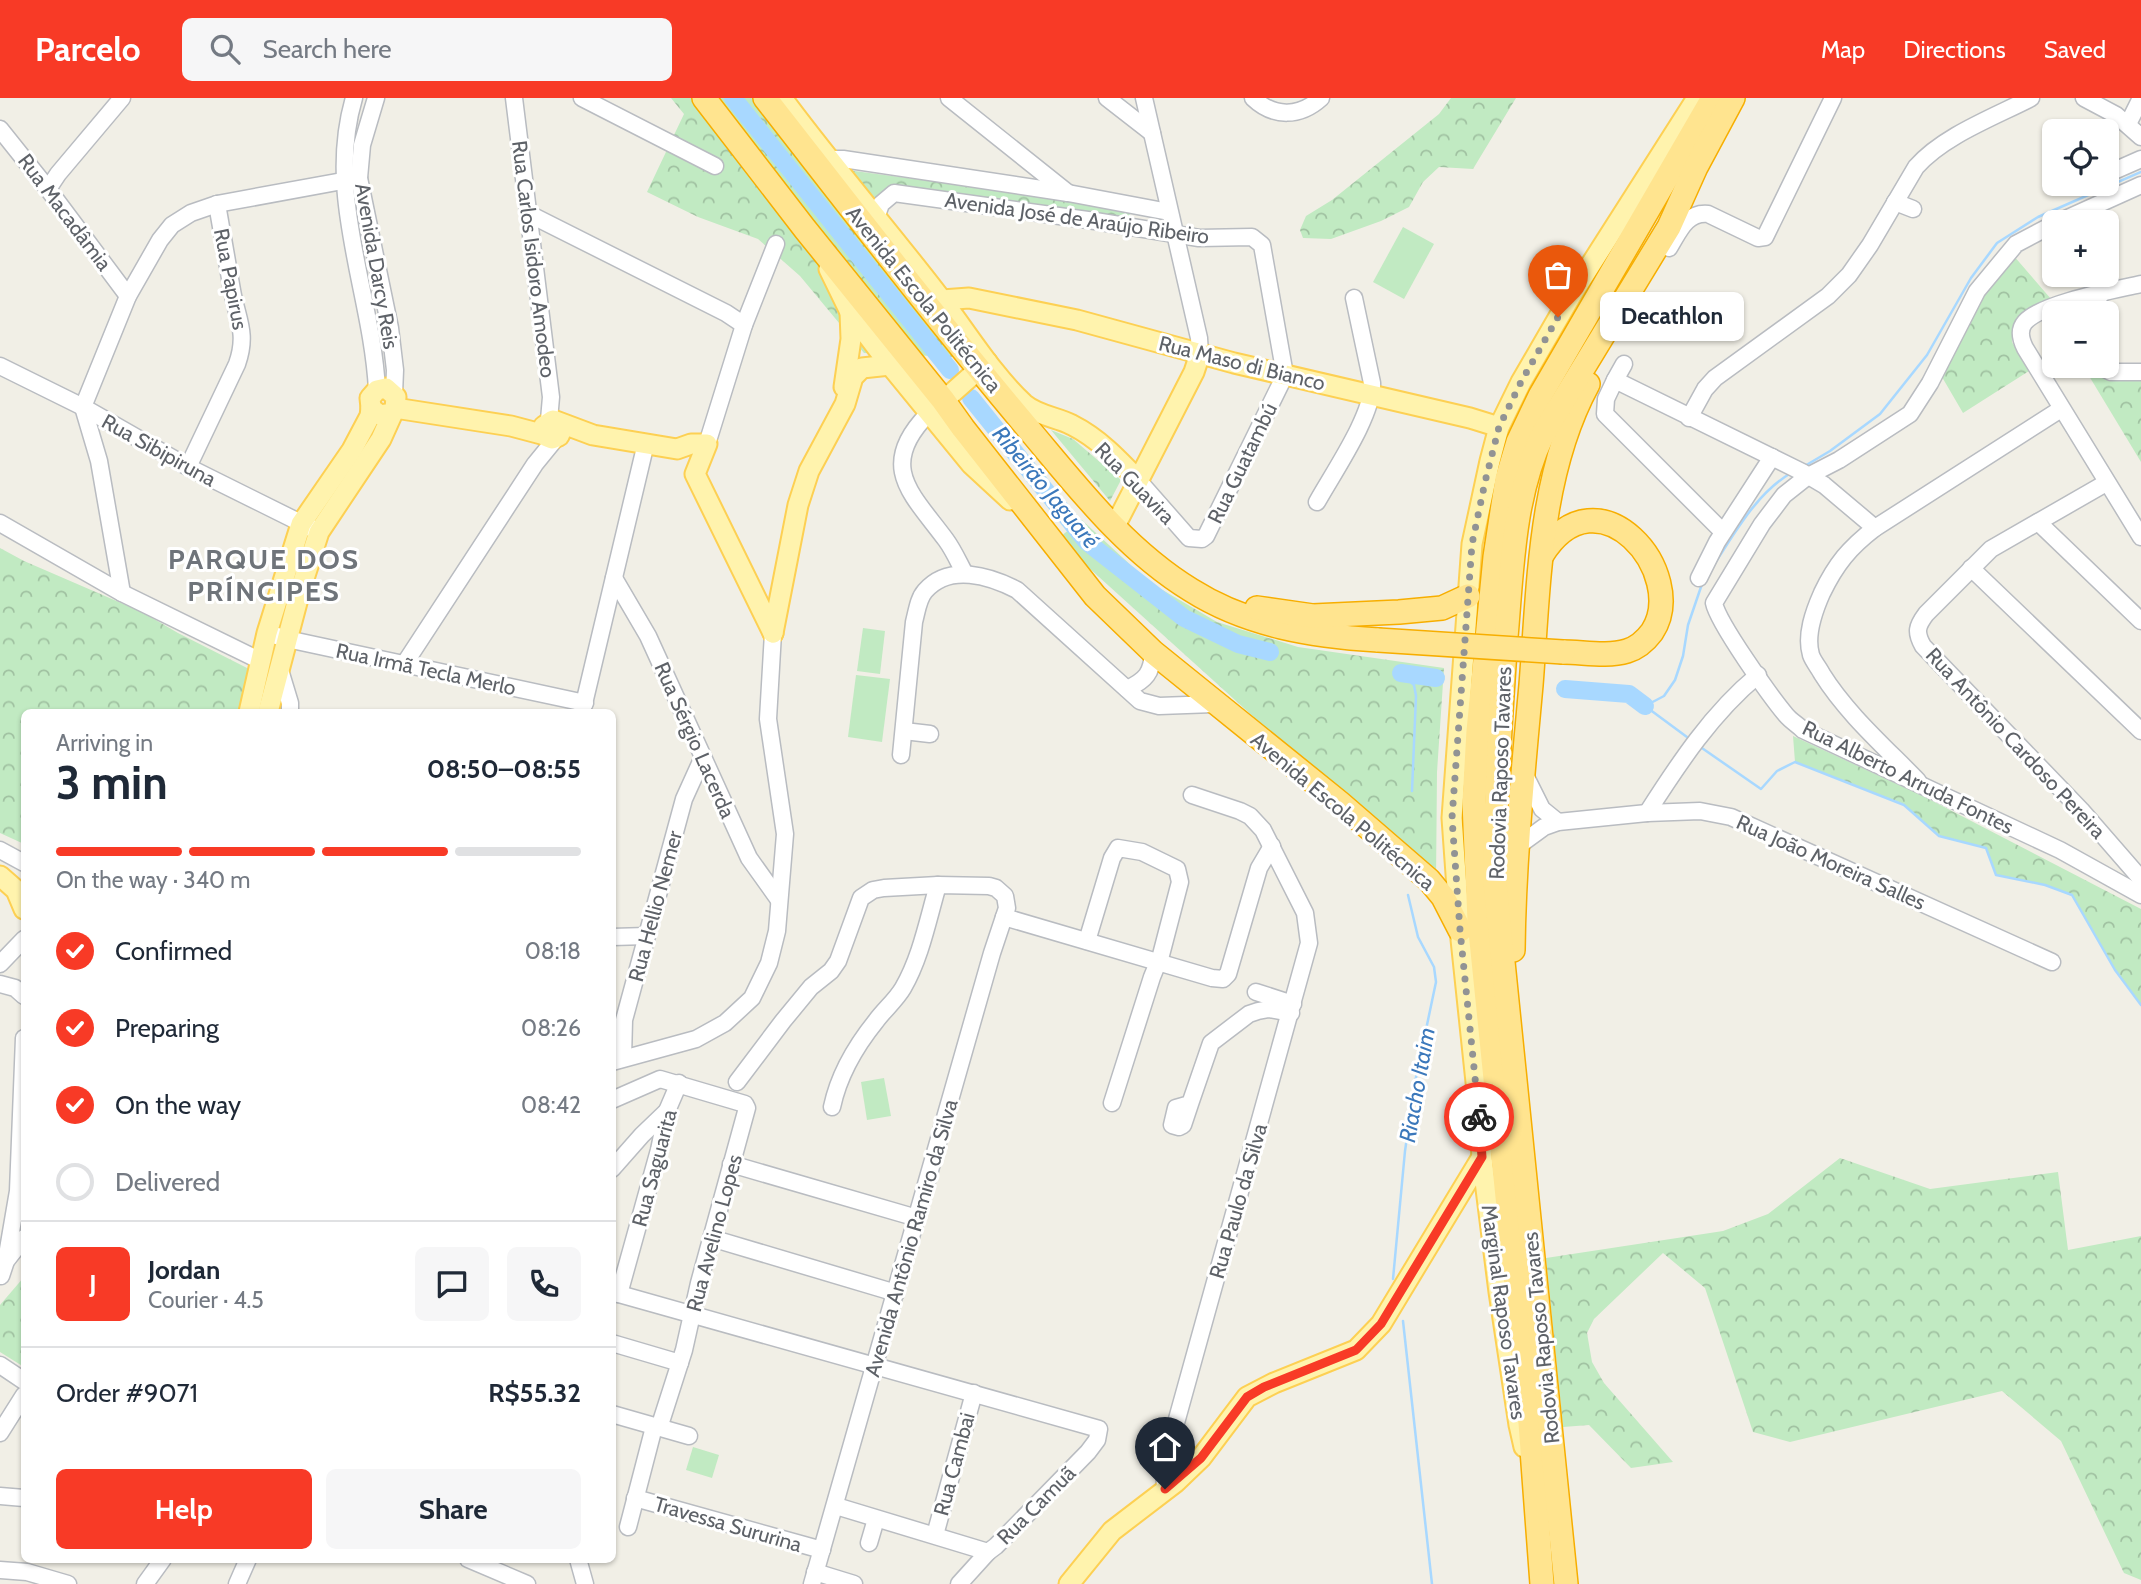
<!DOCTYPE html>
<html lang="en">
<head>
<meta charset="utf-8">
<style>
	body { margin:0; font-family:Cabin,sans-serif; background:#f6f6f7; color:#1f2937; height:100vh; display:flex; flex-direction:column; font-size:26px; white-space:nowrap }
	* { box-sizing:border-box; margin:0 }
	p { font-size:23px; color:#747a83 }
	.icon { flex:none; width:38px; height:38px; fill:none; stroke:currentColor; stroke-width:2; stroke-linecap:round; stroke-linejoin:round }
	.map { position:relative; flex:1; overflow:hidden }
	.side { position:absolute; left:21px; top:611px; width:595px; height:854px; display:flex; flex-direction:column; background:#fff; border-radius:10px; box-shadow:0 2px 5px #0004 }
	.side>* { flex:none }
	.fabs { position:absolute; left:2042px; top:21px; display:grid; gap:14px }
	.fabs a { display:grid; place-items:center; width:77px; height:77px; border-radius:10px; background:#fff; box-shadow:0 2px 5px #0004; font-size:35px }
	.pin { position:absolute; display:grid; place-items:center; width:60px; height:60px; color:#fff; margin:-72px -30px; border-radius:50% 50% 50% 0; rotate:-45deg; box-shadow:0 0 7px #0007 }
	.pin .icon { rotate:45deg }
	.courier { position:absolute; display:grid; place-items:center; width:70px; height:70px; margin:-35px; border:5px solid #f83a26; border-radius:50%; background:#fff; color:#222; box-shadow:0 2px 9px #0007 }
	.bubble { position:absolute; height:49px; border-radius:10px; background:#fff; box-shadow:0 2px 5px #0004; font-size:23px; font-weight:700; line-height:49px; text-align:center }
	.headline em { font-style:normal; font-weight:700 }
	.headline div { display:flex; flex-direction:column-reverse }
	.headline { display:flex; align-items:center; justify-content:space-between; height:119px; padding:0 35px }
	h1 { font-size:46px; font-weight:700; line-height:52px }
	.bar { display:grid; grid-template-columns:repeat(4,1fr); gap:10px 7px; align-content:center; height:84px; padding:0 35px }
	.bar i { height:9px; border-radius:5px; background:#e0e1e3 }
	.bar .current { background:#f83a26 }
	.bar p { grid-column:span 4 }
	.line { display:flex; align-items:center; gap:18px; padding:0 35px; border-top:2px solid #e0e1e3 }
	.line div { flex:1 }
	.round { display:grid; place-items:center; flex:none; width:74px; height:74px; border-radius:10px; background:#f6f6f7 }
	ol { padding:0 35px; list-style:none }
	li { display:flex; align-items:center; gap:21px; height:77px }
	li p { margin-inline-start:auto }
	li .icon { padding:7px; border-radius:50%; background:#f83a26; color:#fff; stroke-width:4 }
	li:last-child { color:#747a83 }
	li i { width:38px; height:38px; border:4px solid #e0e1e3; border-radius:50% }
	.button { display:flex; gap:14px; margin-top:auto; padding:14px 35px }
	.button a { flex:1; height:80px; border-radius:10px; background:#f83a26; color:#fff; font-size:28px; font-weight:700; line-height:80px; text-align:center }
	.button a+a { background:#f6f6f7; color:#1f2937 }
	header { display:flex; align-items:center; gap:42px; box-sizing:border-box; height:98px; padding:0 35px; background:#f83a26; color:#fff }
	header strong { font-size:33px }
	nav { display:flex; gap:38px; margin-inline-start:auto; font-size:24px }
	.search { width:490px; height:63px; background:#f6f6f7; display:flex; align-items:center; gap:18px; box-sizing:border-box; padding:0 24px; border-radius:10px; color:#747a83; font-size:26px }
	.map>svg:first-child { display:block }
	.forest { fill:url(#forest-crowns) }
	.garden { fill:#c1eac2 }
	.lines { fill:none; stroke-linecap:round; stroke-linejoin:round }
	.stream { stroke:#a8d8ff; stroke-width:2.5 }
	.river { stroke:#a8d8ff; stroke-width:18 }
	.minor-casing { stroke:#b9bcc1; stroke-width:19 }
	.major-casing { stroke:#fdd053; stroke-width:23 }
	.highway-casing { stroke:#f7ae00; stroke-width:26 }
	.minor { stroke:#fff; stroke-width:16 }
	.major { stroke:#fff3ad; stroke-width:19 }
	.highway { stroke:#ffe48f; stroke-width:23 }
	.highway-bridge-casing { stroke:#f7ae00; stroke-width:26; stroke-linecap:butt }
	.highway-bridge { stroke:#ffe48f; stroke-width:23 }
	.done { stroke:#919394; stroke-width:7; stroke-dasharray:0 12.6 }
	.route { stroke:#f83a26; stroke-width:9 }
	.labels { text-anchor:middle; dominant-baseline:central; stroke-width:6; stroke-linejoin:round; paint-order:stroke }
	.street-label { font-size:21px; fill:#5e6268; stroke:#fff }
	.water-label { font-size:23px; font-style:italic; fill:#3b78bb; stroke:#fff }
	.district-label { font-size:28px; font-weight:bold; letter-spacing:2px; fill:#6f747a; stroke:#fff }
</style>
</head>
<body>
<header>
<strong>Parcelo</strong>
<div class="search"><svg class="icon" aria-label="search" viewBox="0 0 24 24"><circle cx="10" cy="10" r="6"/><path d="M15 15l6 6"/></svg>Search here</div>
<nav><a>Map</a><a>Directions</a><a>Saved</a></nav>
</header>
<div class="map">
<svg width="2141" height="1486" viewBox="0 0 2141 1486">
	<defs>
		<pattern id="forest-crowns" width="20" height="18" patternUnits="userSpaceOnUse" patternTransform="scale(1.75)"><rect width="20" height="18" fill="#c1eac2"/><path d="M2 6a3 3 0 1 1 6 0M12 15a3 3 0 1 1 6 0" fill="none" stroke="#a0c1a1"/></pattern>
	</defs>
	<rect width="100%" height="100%" fill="#f1efe6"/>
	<g class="forest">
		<path d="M671 0H754L956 259 864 255 800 178 758 141 698 119 647 94 684 16Z"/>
		<path d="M1451 0H1516L1473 71 1439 69 1423 84 1409 109 1381 123 1331 141 1303 140 1300 132 1306 118 1332 102 1439 16Z"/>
		<path d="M847 72 1124 109 1136 125 892 90 885 92 874 106Z"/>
		<path d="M2013 157 2051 201 2035 210 2013 227 2012 244 2029 273 1963 315 1942 279 1977 202Z"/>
		<path d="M2083 268 2141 279V364Z"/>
		<path d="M1051 332 1073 341 1121 382 1110 403Z"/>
		<path d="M1082 422 1149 484 1217 524 1298 549 1444 570 1437 674 1436 784 1057 441Z"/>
		<path d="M0 450 24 463 142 514 178 535 253 573 238 614H24V746L0 735Z"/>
		<path d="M1793 638 1923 698 2141 811V907L2115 872 2072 798 2045 787 1996 777 1986 750 1939 738 1904 706 1795 664Z"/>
		<path d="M1840 1060 1930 1091 2058 1074 2068 1152 2141 1138V1482L2124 1475 2061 1343 2002 1293 1790 1344 1753 1334 1705 1190 1663 1155 1594 1221 1587 1235 1592 1264 1604 1285 1673 1364 1631 1370 1589 1327 1563 1329 1546 1160 1723 1133 1768 1116Z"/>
		<path d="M24 1179V1269L0 1254V1207Z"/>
	</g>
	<g class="garden">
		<path d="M1403 129 1434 146 1404 201 1373 184Z"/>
		<path d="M863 530 885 533 880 576 857 573Z"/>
		<path d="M856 577 890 581 882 644 848 639Z"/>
		<path d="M884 980 891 1018 867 1022 861 984Z"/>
		<path d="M693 1349 719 1357 712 1380 686 1372Z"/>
	</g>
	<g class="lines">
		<g class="stream">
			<path d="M1803 369 1830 353 1880 316 1927 257 1971 180 1997 145 2038 119 2141 74"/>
			<path d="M1715 465C1736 433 1757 395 1791 375"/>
			<path d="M1401 575 1414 587 1416 598 1412 693"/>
			<path d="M1691 642 1645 608 1664 598 1675 582 1683 558 1688 527 1702 486"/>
			<path d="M1699 648 1761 691 1777 673 1795 664 1904 707 1939 738 1986 750 1996 777 2045 787 2072 797 2115 872 2141 907"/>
			<path d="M1393 1181 1405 1053 1415 984 1436 884 1434 869 1418 839 1408 797"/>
			<path d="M1403 1223 1432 1486"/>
		</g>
		<g class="river">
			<path d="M733 0 950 272"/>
			<path d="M971 300 1087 444 1184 520 1238 546 1270 554"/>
			<path d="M1401 575 1436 580"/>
			<path d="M1565 591 1629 596 1645 608"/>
		</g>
		<g class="minor-casing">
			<g id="minor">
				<path d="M354 0C325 98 372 194 377 292"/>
				<path d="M376 0 362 47 359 80 390 230 395 272 394 296"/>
				<path d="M514 0 551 299 549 322"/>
				<path d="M582 0 715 68"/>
				<path d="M949 0 1068 95"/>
				<path d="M1107 0 1152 35"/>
				<path d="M1144 0 1199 240 1200 256"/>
				<path d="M1253 0C1274 20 1300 19 1321 0"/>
				<path d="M2084 0 2116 17 2141 39"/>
				<path d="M2128 26 2141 0"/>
				<path d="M0 31 48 91 128 198"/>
				<path d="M828 61H843L1068 95 1169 114"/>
				<path d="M2107 76 2141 61"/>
				<path d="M48 91 58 76 122 0"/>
				<path d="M1895 104 1913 111"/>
				<path d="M529 116 726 215 744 227"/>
				<path d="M876 120 881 106 894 95 1095 123 1199 140 1252 139 1262 147 1285 277 1206 438 1202 441 1189 440 1138 382"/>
				<path d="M2059 124 2141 87"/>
				<path d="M2054 126 2016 146 1977 193 1930 285 1910 316 1839 362 1808 378 1784 397 1762 426 1714 505C1718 525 1771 599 1786 617 1791 623 1798 627 1803 632L2060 752 2141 797"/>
				<path d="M1669 150C1679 134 1686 114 1708 116L1758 140 1765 139 1833 0"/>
				<path d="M2141 186C2115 192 2042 205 2025 224 2018 232 2021 242 2025 250L2141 439"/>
				<path d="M2088 215 2102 195"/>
				<path d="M0 268 83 309 188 369 319 434"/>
				<path d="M2099 268 2111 274H2141"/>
				<path d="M1615 282 1624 266"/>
				<path d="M928 316C876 369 913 397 946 442 954 453 959 465 965 476"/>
				<path d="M1689 320 1705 291 1715 280 1828 198 1849 177 1870 147 1916 69C1943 38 1994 19 2031 0"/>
				<path d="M707 346 744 227 776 146"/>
				<path d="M188 369 237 266C248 235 237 221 232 192 227 163 222 135 217 106"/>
				<path d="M2106 385 1991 451 1926 516C1917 528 1915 534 1923 548L2081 712 2141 781"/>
				<path d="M1317 404C1333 375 1374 316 1372 285L1354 200"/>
				<path d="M2038 424 2141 523"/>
				<path d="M0 425 122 495 261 563"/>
				<path d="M1723 434 1605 316 1606 301 1615 282 1802 374 1824 387 1875 430"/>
				<path d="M1971 470 2141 633"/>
				<path d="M614 480 648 538 749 760 779 802"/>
				<path d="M1699 480 1717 444 1772 359"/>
				<path d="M122 495 99 363 83 309 128 198 160 142 172 127 191 115 217 106 359 80"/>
				<path d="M267 535 287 541 585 605"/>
				<path d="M405 565 535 366 557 339"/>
				<path d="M280 572 290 605V614"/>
				<path d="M1127 591C1146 582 1152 575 1153 554"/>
				<path d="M582 614 646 345"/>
				<path d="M904 633 930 636"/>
				<path d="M901 657 914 524C917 513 918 501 925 493 949 465 990 478 1017 492L1140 603 1159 608 1214 606"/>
				<path d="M1524 675 1542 711 1558 724"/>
				<path d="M1918 683C1885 649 1847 616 1822 576 1819 570 1813 563 1811 557 1805 537 1814 513 1822 495 1836 466 1849 450 1875 430L2061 311"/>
				<path d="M1647 715C1679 665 1712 615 1758 577"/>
				<path d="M1518 748 1544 729 1558 724 1647 715 1700 713 1731 719 2052 864"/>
				<path d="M0 752 24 765"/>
				<path d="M1004 819 1212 880 1223 881 1228 876 1259 770 1272 748"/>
				<path d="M612 839 647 838"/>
				<path d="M1087 843 1112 760 1118 750 1142 754 1177 771 1180 784 1161 857 1152 879 1112 1005"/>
				<path d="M0 866 24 841"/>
				<path d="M0 886 15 890 24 898"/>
				<path d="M1256 894 1293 906"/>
				<path d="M623 960 624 922 684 701 703 659"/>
				<path d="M612 964 696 941 725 925 752 900 769 865 777 833 785 736 768 621 773 535"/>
				<path d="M737 984 783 923 811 889 831 873 838 863 861 800 873 792 884 790 938 787 989 788 996 790 1005 798 1007 810 992 855 812 1486"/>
				<path d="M612 1002 660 981 745 1006 747 1010 699 1185 684 1252 659 1330"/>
				<path d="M1190 1006 1183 1027 1179 1029 1172 1027 1176 1010 1190 1006 1211 945 1249 916 1258 913 1269 911 1291 915"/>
				<path d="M832 1009C839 976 855 949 876 923 884 912 896 902 903 890 921 859 928 821 938 787"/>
				<path d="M731 1066 917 1120"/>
				<path d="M612 1071 642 1037 667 1013"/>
				<path d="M711 1140 896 1195"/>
				<path d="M6 1163 18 1093 24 940"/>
				<path d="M1 1178 6 1163 24 1140"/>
				<path d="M612 1194 1099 1331 1097 1342 1088 1354 996 1448 988 1454 836 1408"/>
				<path d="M619 1196 659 1052 667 1013 679 985"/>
				<path d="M612 1245 680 1265"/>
				<path d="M0 1267 24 1283"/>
				<path d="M612 1316 689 1338"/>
				<path d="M0 1335 24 1297"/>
				<path d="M1165 1391 1164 1368 1309 845 1305 815 1263 732 1250 718 1240 713 1192 697"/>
				<path d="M0 1398 24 1400"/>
				<path d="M635 1400 822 1452"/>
				<path d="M628 1429 654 1329"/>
				<path d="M935 1437 974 1295"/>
				<path d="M869 1445 876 1421"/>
				<path d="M468 1461 527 1486"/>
				<path d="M578 1461 585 1486"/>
				<path d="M0 1472 27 1474 68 1486"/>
				<path d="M815 1474 854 1486"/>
				<path d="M145 1486 163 1461"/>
				<path d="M237 1486 248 1461"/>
				<path d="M959 1486 988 1454"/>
			</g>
		</g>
		<g class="major-casing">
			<g id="major">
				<path d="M782 0C833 69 889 133 941 201 968 236 991 275 1024 306 1038 318 1057 319 1072 327 1098 340 1118 361 1138 382"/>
				<path d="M829 171 850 214 890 267 971 366 1010 402"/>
				<path d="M942 202 969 200 1077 222 1234 265 1470 320 1499 329"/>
				<path d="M844 289 851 241 850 214"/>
				<path d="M395 310 511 328 545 337"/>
				<path d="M934 311 987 264"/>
				<path d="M559 325 562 331 559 338 552 341 547 339 544 328 553 322 593 337 677 351 691 346H707L695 376 773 535"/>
				<path d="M1114 430 1194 274 1200 256"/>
				<path d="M773 535 798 407 809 373 845 306 853 279 862 270 890 267"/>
				<path d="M249 614 267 535 301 426 352 352 370 318 371 310"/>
				<path d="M268 614 300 493 319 434 381 341 395 310 396 299 386 290 377 292 370 300 371 310 380 317 391 315"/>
				<path d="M0 778 16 792 24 811"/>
				<path d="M1524 1349 1519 1327 1499 1194 1482 1059 1478 1003 1460 832 1452 720 1472 446 1490 363 1499 329 1521 284 1572 196 1697 0"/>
				<path d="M1069 1486 1112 1433 1176 1384 1201 1360 1247 1299 1274 1285 1356 1252 1381 1226 1482 1059"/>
			</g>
		</g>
		<g class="highway-casing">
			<g id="highway">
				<path d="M704 0 805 131 943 302 963 330 1095 498 1153 554 1340 705 1429 782 1443 799 1460 832"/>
				<path d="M765 0C851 110 936 221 1026 328 1076 387 1124 451 1191 492 1248 528 1313 538 1378 542"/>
				<path d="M1542 457C1598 367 1690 476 1652 534 1646 542 1637 550 1627 553 1607 559 1583 554 1563 554"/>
				<path d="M1257 510 1313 518 1399 514 1442 510 1468 498"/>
				<path d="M1513 852C1514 764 1523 675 1531 587 1539 487 1539 376 1588 286"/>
				<path d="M1542 1486 1530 1325 1479 823 1474 704 1478 633 1495 459 1507 381 1518 344 1540 298 1713 0"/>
				<path d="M1566 1486 1495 785C1495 703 1500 621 1506 539 1512 471 1513 398 1543 336L1669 129 1696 69 1733 0"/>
			</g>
		</g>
		<use href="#minor" class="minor"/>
		<use href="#major" class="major"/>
		<use href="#highway" class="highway"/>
		<g class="highway-bridge-casing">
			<path id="highway-bridge" d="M1378 542 1563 554"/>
		</g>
		<use href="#highway-bridge" class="highway-bridge"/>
	</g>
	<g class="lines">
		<path class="done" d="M1479 1019 1460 832 1452 720 1472 446 1485 384 1499 329 1521 284 1558 219"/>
		<path class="route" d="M1165 1391 1201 1360 1247 1299 1264 1289 1356 1252 1381 1226 1482 1059 1479 1019"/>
	</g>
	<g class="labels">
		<g class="street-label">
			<text transform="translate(65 114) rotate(53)">Rua Macadâmia</text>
			<text transform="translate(1077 120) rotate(8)">Avenida José de Araújo Ribeiro</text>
			<text transform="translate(534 161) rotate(83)">Rua Carlos Isidoro Amodeo</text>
			<text transform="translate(377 168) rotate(80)">Avenida Darcy Reis</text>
			<text transform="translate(231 181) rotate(79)">Rua Papirus</text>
			<text transform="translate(924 201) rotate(51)">Avenida Escola Politécnica</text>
			<text transform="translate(1242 265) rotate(14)">Rua Maso di Bianco</text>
			<text transform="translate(159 352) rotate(29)">Rua Sibipiruna</text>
			<text transform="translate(1242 365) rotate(-64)">Rua Guatambú</text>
			<text transform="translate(1135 385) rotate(46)">Rua Guavira</text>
			<text transform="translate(426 571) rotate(12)">Rua Irmã Tecla Merlo</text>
			<text transform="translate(695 642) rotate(66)">Rua Sérgio Lacerda</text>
			<text transform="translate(2016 645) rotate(47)">Rua Antônio Cardoso Pereira</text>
			<text transform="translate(1500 675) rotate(-88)">Rodovia Raposo Tavares</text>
			<text transform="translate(1908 679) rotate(26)">Rua Alberto Arruda Fontes</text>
			<text transform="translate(1343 713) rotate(40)">Avenida Escola Politécnica</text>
			<text transform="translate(1831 764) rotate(24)">Rua João Moreira Salles</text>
			<text transform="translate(655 808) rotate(-75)">Rua Hellio Nemer</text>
			<text transform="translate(654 1070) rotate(-75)">Rua Saguarita</text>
			<text transform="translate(1238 1103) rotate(-74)">Rua Paulo da Silva</text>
			<text transform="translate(714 1135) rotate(-75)">Rua Avelino Lopes</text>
			<text transform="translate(911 1140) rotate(-74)">Avenida Antônio Ramiro da Silva</text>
			<text transform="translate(1504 1214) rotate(82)">Marginal Raposo Tavares</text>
			<text transform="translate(1541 1240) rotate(-96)">Rodovia Raposo Tavares</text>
			<text transform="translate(954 1366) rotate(-75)">Rua Cambai</text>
			<text transform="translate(1036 1407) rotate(-45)">Rua Camuã</text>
			<text transform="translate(728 1426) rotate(16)">Travessa Sururina</text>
		</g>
		<g class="water-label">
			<text transform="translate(1046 389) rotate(50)">Ribeirão Jaguaré</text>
			<text transform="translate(1417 987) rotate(-80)">Riacho Itaim</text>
		</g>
		<g class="district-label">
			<text x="264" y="461">PARQUE DOS<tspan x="264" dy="32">PRÍNCIPES</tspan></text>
		</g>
	</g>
</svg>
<div class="fabs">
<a><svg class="icon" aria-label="locate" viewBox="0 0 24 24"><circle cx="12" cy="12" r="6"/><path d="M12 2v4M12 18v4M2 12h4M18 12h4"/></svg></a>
<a>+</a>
<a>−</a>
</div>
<div class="pin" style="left:1558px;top:219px;background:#ea580c"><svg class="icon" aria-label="bag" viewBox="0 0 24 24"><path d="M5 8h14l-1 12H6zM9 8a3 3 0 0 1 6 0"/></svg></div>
<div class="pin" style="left:1165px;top:1391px;background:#1f2937"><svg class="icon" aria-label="home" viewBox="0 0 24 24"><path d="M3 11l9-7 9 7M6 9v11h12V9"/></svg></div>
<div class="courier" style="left:1479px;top:1019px"><svg class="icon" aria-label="bike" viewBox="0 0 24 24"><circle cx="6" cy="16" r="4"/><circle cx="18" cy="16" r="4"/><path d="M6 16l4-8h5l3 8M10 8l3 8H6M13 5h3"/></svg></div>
<div class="bubble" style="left:1600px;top:194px;width:144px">Decathlon</div>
<section class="side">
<div class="headline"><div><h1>3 min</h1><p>Arriving in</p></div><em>08:50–08:55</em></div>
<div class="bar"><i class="current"></i><i class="current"></i><i class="current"></i><i></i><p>On the way · 340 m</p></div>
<ol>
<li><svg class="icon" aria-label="check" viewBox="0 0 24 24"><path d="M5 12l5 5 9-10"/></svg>Confirmed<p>08:18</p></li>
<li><svg class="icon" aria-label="check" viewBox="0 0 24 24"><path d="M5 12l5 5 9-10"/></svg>Preparing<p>08:26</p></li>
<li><svg class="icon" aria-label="check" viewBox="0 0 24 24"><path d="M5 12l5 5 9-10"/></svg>On the way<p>08:42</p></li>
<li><i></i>Delivered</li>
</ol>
<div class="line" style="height:126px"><b class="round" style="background:#f83a26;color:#fff">J</b><div><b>Jordan</b><p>Courier · 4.5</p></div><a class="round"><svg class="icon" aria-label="chat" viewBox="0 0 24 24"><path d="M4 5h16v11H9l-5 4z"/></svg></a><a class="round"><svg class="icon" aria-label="phone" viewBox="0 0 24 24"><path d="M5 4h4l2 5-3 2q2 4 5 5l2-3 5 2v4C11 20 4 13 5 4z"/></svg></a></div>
<div class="line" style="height:91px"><div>Order #9071</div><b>R$55.32</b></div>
<div class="button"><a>Help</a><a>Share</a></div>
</section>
</div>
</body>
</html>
